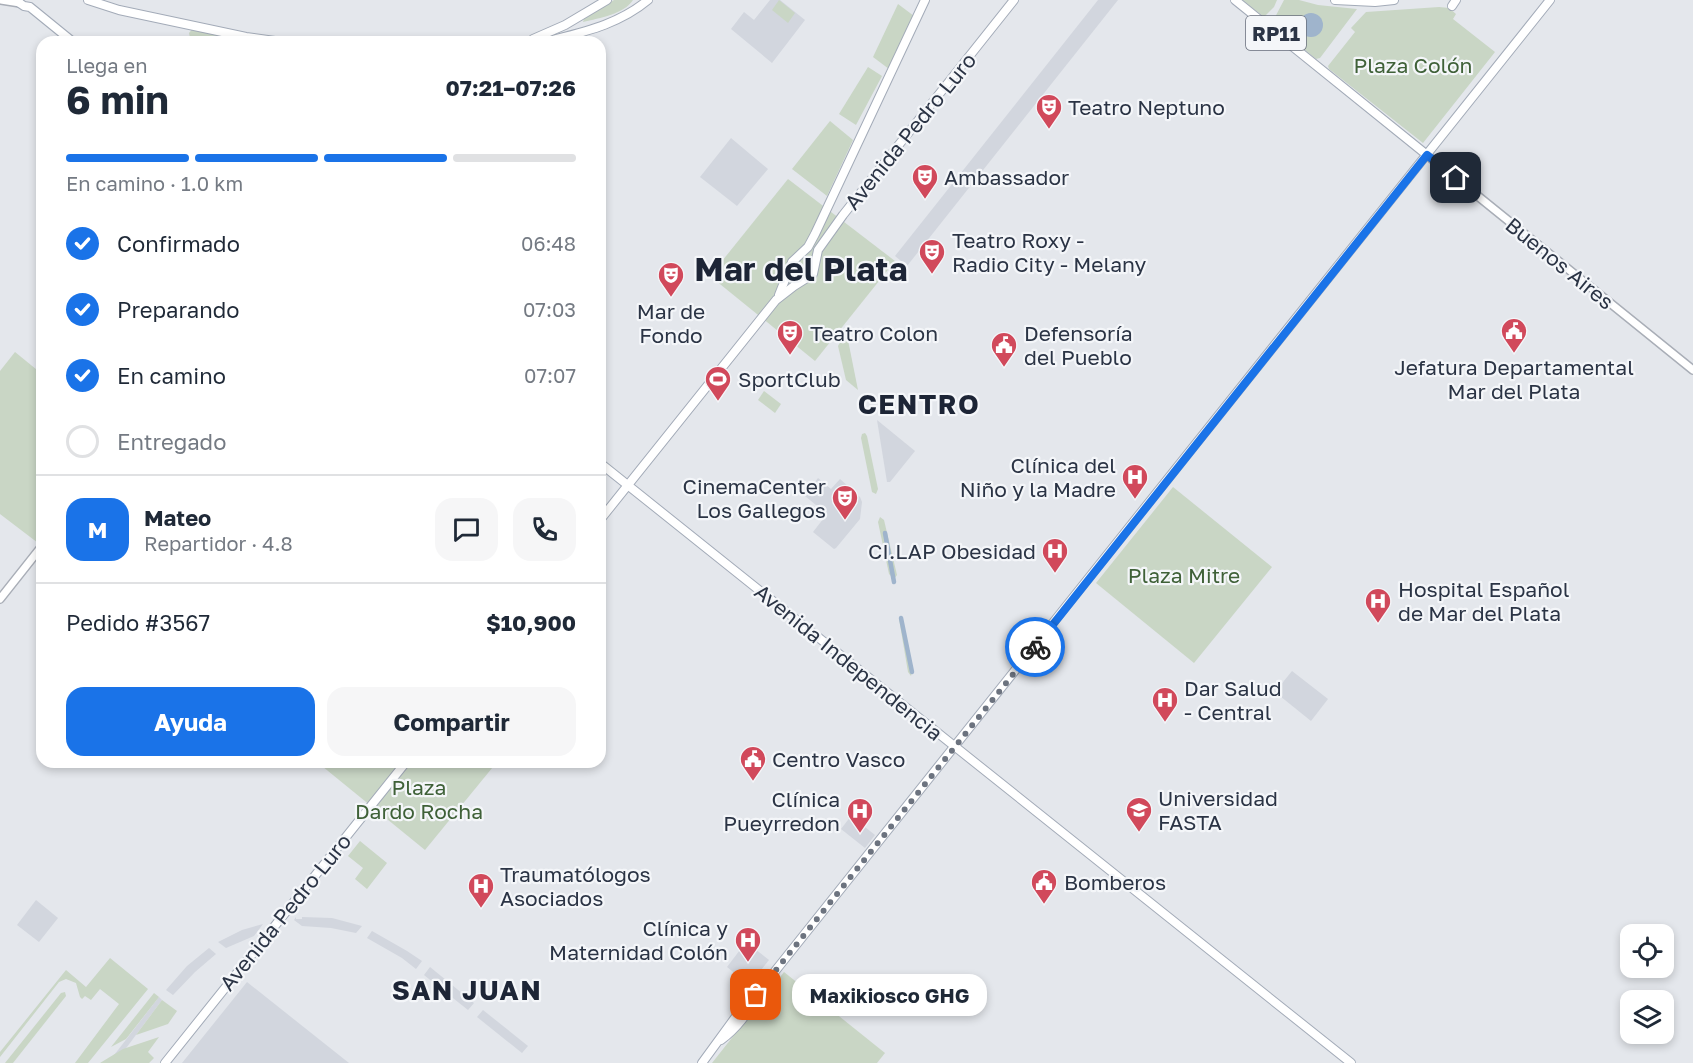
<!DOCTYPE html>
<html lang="es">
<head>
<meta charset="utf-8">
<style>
	body { margin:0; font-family:"Golos Text",sans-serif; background:#f6f6f7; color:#1f2937; height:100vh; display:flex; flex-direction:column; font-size:22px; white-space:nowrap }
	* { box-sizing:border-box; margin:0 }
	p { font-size:20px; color:#747a83 }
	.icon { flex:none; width:33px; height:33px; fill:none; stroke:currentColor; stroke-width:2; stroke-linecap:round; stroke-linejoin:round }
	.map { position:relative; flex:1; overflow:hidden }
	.sheet { position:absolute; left:36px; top:36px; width:570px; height:732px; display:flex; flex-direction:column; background:#fff; border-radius:18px; box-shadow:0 3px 9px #0003 }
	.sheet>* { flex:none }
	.controls { position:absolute; left:1620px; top:924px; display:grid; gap:12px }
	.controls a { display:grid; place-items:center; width:54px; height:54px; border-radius:12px; background:#fff; box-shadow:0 3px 9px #0003; font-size:30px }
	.pin { position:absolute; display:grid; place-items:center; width:51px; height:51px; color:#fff; margin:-26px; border-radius:12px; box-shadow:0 3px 9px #0006 }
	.courier { position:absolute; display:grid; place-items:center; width:60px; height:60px; margin:-30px; border:4px solid #1a73e8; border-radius:50%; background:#fff; color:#222; box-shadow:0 2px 8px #0007 }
	.bubble { position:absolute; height:42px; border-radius:18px; background:#fff; box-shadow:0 3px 9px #0003; font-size:20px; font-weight:700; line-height:42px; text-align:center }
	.overview em { font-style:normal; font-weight:700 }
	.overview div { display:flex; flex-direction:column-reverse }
	.overview { display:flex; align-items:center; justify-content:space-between; height:102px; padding:0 30px }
	h1 { font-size:39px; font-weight:700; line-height:45px }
	.bar { display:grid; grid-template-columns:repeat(4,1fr); gap:9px 6px; align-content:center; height:72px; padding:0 30px }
	.bar i { height:8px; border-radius:4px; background:#e0e1e3 }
	.bar .on { background:#1a73e8 }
	.bar p { grid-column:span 4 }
	.line { display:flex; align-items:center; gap:15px; padding:0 30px; border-top:2px solid #e0e1e3 }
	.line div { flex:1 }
	.round { display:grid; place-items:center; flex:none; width:63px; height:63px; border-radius:18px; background:#f6f6f7 }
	ol { padding:0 30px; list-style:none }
	li { display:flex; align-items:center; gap:18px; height:66px }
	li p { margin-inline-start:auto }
	li .icon { padding:6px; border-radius:50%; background:#1a73e8; color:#fff; stroke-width:4 }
	li:last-child { color:#747a83 }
	li i { width:33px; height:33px; border:3px solid #e0e1e3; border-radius:50% }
	.primary-button { display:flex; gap:12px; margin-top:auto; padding:12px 30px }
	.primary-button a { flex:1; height:69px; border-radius:18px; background:#1a73e8; color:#fff; font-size:24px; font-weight:700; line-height:69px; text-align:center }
	.primary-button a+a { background:#f6f6f7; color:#1f2937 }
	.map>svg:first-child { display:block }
	.built { fill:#d2d6de }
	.green { fill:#c9d6c5 }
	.water { fill:#9fb4cc }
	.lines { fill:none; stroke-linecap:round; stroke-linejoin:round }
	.canal { stroke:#9fb4cc; stroke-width:4.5 }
	.secondary-casing { stroke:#a9aeb7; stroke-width:10 }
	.primary-casing { stroke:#a3abb8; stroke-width:10 }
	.secondary { stroke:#fff; stroke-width:7 }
	.primary { stroke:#fff; stroke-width:8 }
	.done { stroke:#6c737f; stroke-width:6; stroke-dasharray:0 10.8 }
	.route { stroke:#1a73e8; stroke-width:8 }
	.labels { text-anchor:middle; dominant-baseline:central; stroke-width:4.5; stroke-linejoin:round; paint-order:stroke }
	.shield { fill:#f4f6f9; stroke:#676e7b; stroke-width:1.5 }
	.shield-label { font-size:20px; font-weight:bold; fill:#2b3445 }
	.park-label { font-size:21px; fill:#3f6138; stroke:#f4f6f9 }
	.poi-label { font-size:21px; fill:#2b3445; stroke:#f4f6f9; text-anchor:start }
	.street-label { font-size:21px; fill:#2b3445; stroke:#f4f6f9 }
	.district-label { font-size:27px; font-weight:bold; letter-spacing:1.5px; fill:#1d2536; stroke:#f4f6f9 }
	.town-label { font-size:33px; font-weight:bold; fill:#1d2536; stroke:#f4f6f9 }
</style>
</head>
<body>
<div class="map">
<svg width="1693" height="1063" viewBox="0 0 1693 1063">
	<rect width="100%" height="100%" fill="#e4e7ec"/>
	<g class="built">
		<path d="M770 0H780L805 20 772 63 731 29 744 12 754 20Z"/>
		<path d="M1098 0H1118L907 266 895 256Z"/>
		<path d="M731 138 768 169 737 206 700 177Z"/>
		<path d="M877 420 915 451 890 482H887Z"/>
		<path d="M818 478 831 489 840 479 860 497 862 502 860 519 836 548 834 549 813 532 827 514 805 496Z"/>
		<path d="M1292 671 1328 699 1311 721 1275 692Z"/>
		<path d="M851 816 875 835 865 848 841 829Z"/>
		<path d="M36 900 58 918 39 942 17 925Z"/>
		<path d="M296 917V919H302V917L332 918 362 926 356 933 331 928 302 926 294 920Z"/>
		<path d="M263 924 254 936 226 948 218 942 242 930Z"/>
		<path d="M372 931 407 951 422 961 416 969 402 958 367 938Z"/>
		<path d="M746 942 769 960 749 985 727 967Z"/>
		<path d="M209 948 216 954 195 972 173 995 166 990 187 966Z"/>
		<path d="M430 967 474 1003 468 1010 424 975Z"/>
		<path d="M247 982 349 1063H182Z"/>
		<path d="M159 997 162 1000 115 1063H108Z"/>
		<path d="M483 1010 528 1046 522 1053 477 1017Z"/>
	</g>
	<g class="green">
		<path d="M614 0H633C624 14 600 18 583 22L584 19Z"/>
		<path d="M779 0 795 13 788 23 772 10Z"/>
		<path d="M1242 0H1277L1274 7 1264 17Z"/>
		<path d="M1284 0H1299L1318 5 1357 9 1320 58 1316 59 1272 23Z"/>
		<path d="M898 4 914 16 889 69 873 57Z"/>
		<path d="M1439 7 1449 8 1456 14 1453 19 1495 52 1423 143 1329 69 1328 66 1355 32 1351 28 1366 12Z"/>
		<path d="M193 28 258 42H195L190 38 189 33Z"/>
		<path d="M868 67 882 76 856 125 839 114Z"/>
		<path d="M830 121 853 140 827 196 792 169Z"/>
		<path d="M788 179 895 261 815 361 710 276Z"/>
		<path d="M845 334 847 335 858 390 846 380 838 346Z"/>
		<path d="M15 352 42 374V546L0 514V371Z"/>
		<path d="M764 391 781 404 775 413 758 400Z"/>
		<path d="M865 433 867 436 878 489 876 494 872 492 861 438 862 434Z"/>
		<path d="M1173 487 1272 567 1194 663 1096 583Z"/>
		<path d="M880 517 884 520 897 575 894 579 889 574 878 522Z"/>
		<path d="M901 617 912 672 911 676 908 672 899 619Z"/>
		<path d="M317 762H497L425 850Z"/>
		<path d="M360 841 387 863 367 889 355 879 363 868 348 856Z"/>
		<path d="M110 958 148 989 88 1063H75L119 1004 100 989 91 1000 85 996 82 999 80 997 76 983 66 979 59 982 0 1057V1052L66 970 86 987Z"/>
		<path d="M784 972 885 1053 877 1063H712Z"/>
		<path d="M65 992 66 996 13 1063H5L61 993Z"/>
		<path d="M154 993 159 997 126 1039 111 1047Z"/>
		<path d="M162 1000 177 1011 168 1024 136 1035Z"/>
		<path d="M159 1037 148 1052 154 1058 149 1063H100L123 1049Z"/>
	</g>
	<circle class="water" cx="1311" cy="25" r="12"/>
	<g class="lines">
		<g class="canal">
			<path d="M885 533 894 582"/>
			<path d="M901 618 912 672"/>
		</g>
		<g class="secondary-casing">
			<g id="secondary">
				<path d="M1 0 20 3"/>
				<path d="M1427 155 1693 370"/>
				<path d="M0 599 42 546"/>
			</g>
		</g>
		<g class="primary-casing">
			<g id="primary">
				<path d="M15 0 24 6 30 7 73 42"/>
				<path d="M88 0 119 10 246 37 282 42"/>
				<path d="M1235 0 1427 155"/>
				<path d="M1335 0 1375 2 1394 0"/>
				<path d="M1452 6 1456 0"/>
				<path d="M531 42 533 39 565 25 607 0"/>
				<path d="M545 42C583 32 618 25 648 0"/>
				<path d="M779 295 792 262 808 247 815 234 925 0"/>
				<path d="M600 463 1351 1063"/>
				<path d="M600 520 776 300 794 286 813 274 818 250 843 215 1014 0"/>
				<path d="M721 1040C736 1029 750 1012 756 995"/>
				<path d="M165 1063 406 762"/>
				<path d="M702 1063 748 1000 756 995 1550 0"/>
			</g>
		</g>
		<use href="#secondary" class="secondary"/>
		<use href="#primary" class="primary"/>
	</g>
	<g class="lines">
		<path class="done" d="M756 995 1035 647"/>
		<path class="route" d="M1035 647 1427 155 1456 178"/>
	</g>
	<defs>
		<g id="theatre-pin" transform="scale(1.35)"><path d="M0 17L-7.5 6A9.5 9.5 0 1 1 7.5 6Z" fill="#d1495b" stroke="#f4f6f9"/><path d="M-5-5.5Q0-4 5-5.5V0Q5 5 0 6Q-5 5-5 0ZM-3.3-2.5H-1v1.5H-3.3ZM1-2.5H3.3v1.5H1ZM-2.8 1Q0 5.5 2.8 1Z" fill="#fff"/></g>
		<g id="civic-pin" transform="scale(1.35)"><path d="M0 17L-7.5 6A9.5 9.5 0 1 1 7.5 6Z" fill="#d1495b" stroke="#f4f6f9"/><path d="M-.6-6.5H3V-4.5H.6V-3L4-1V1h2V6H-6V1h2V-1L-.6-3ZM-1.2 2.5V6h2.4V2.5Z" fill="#fff"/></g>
		<g id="stadium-pin" transform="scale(1.35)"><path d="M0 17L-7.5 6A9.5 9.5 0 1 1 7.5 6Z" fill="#d1495b" stroke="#f4f6f9"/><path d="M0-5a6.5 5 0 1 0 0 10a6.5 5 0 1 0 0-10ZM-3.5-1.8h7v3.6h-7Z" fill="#fff"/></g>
		<g id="hospital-pin" transform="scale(1.35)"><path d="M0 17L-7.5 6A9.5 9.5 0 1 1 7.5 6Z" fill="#d1495b" stroke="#f4f6f9"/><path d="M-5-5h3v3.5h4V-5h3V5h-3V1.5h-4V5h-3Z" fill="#fff"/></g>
		<g id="university-pin" transform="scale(1.35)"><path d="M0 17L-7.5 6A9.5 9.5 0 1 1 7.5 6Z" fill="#d1495b" stroke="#f4f6f9"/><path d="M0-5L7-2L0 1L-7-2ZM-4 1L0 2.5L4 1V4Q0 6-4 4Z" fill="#fff"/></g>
	</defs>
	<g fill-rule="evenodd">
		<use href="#theatre-pin" x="1049" y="107"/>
		<use href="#theatre-pin" x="925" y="177"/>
		<use href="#theatre-pin" x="932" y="252"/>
		<use href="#theatre-pin" x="671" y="275"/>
		<use href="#civic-pin" x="1514" y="331"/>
		<use href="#theatre-pin" x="790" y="333"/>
		<use href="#civic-pin" x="1004" y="345"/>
		<use href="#stadium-pin" x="718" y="379"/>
		<use href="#hospital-pin" x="1135" y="477"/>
		<use href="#theatre-pin" x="845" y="498"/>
		<use href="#hospital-pin" x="1055" y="551"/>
		<use href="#hospital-pin" x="1378" y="601"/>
		<use href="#hospital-pin" x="1165" y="700"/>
		<use href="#civic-pin" x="753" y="759"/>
		<use href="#university-pin" x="1139" y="810"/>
		<use href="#hospital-pin" x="860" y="811"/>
		<use href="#civic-pin" x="1044" y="882"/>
		<use href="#hospital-pin" x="481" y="886"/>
		<use href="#hospital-pin" x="748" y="940"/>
	</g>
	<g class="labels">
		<rect class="shield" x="1246" y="16" width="60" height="34" rx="4.5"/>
		<g class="shield-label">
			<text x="1276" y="33">RP11</text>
		</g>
		<g class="park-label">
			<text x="1413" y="65">Plaza Colón</text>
			<text x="1184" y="575">Plaza Mitre</text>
			<text x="419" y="787">Plaza<tspan x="419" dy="24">Dardo Rocha</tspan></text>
		</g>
		<g class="poi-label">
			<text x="1068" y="107">Teatro Neptuno</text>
			<text x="944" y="177">Ambassador</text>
			<text x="952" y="240">Teatro Roxy -<tspan x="952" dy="24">Radio City - Melany</tspan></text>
			<text x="671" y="311" text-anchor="middle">Mar de<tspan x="671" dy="24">Fondo</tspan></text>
			<text x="810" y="333">Teatro Colon</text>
			<text x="1024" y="333">Defensoría<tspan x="1024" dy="24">del Pueblo</tspan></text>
			<text x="1514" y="367" text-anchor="middle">Jefatura Departamental<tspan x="1514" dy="24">Mar del Plata</tspan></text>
			<text x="738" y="379">SportClub</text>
			<text x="1116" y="465" text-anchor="end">Clínica del<tspan x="1116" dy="24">Niño y la Madre</tspan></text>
			<text x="826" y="486" text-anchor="end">CinemaCenter<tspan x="826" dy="24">Los Gallegos</tspan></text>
			<text x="1036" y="551" text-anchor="end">CI.LAP Obesidad</text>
			<text x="1398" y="589">Hospital Español<tspan x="1398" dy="24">de Mar del Plata</tspan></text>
			<text x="1184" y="688">Dar Salud<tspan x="1184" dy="24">- Central</tspan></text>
			<text x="772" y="759">Centro Vasco</text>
			<text x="1158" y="798">Universidad<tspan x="1158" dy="24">FASTA</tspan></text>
			<text x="840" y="799" text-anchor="end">Clínica<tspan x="840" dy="24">Pueyrredon</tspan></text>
			<text x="500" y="874">Traumatólogos<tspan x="500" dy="24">Asociados</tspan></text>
			<text x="1064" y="882">Bomberos</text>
			<text x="728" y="928" text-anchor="end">Clínica y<tspan x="728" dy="24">Maternidad Colón</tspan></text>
		</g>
		<g class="street-label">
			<text transform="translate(910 131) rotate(-51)">Avenida Pedro Luro</text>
			<text transform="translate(1560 263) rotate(39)">Buenos Aires</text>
			<text transform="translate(849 662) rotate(39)">Avenida Independencia</text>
			<text transform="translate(285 912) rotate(-51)">Avenida Pedro Luro</text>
		</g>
		<g class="district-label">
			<text x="919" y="404">CENTRO</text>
			<text x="467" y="990">SAN JUAN</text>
		</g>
		<g class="town-label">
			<text x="801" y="268">Mar del Plata</text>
		</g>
	</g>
</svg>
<div class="controls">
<a><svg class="icon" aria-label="locate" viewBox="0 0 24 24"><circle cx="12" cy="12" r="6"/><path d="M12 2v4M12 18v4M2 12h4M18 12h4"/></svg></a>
<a><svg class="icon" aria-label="layers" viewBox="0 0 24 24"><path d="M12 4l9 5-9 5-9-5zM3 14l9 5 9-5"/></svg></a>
</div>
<div class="pin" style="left:756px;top:995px;background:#ea580c"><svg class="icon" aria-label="bag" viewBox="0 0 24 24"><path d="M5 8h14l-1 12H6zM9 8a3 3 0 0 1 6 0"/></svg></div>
<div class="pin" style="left:1456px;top:178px;background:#1f2937"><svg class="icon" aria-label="home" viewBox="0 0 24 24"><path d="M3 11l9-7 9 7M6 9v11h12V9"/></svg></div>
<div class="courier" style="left:1035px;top:647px"><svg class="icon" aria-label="bike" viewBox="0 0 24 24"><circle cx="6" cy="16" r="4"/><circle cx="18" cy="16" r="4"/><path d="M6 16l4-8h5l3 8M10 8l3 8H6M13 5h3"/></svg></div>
<div class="bubble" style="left:792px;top:974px;width:195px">Maxikiosco GHG</div>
<section class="sheet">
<div class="overview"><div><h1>6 min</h1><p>Llega en</p></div><em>07:21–07:26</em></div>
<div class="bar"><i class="on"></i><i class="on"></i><i class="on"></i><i></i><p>En camino · 1.0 km</p></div>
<ol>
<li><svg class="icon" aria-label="check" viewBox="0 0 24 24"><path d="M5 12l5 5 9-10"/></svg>Confirmado<p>06:48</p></li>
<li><svg class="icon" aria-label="check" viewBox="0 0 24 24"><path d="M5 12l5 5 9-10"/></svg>Preparando<p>07:03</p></li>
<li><svg class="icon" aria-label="check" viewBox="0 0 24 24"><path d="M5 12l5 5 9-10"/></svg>En camino<p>07:07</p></li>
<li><i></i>Entregado</li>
</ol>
<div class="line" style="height:108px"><b class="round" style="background:#1a73e8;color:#fff">M</b><div><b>Mateo</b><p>Repartidor · 4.8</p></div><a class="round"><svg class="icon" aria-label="chat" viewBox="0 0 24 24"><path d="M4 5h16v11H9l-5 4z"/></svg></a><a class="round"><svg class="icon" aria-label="phone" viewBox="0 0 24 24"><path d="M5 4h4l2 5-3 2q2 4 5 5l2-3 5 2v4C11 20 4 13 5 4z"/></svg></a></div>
<div class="line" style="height:78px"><div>Pedido #3567</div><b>$10,900</b></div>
<div class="primary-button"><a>Ayuda</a><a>Compartir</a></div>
</section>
</div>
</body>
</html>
